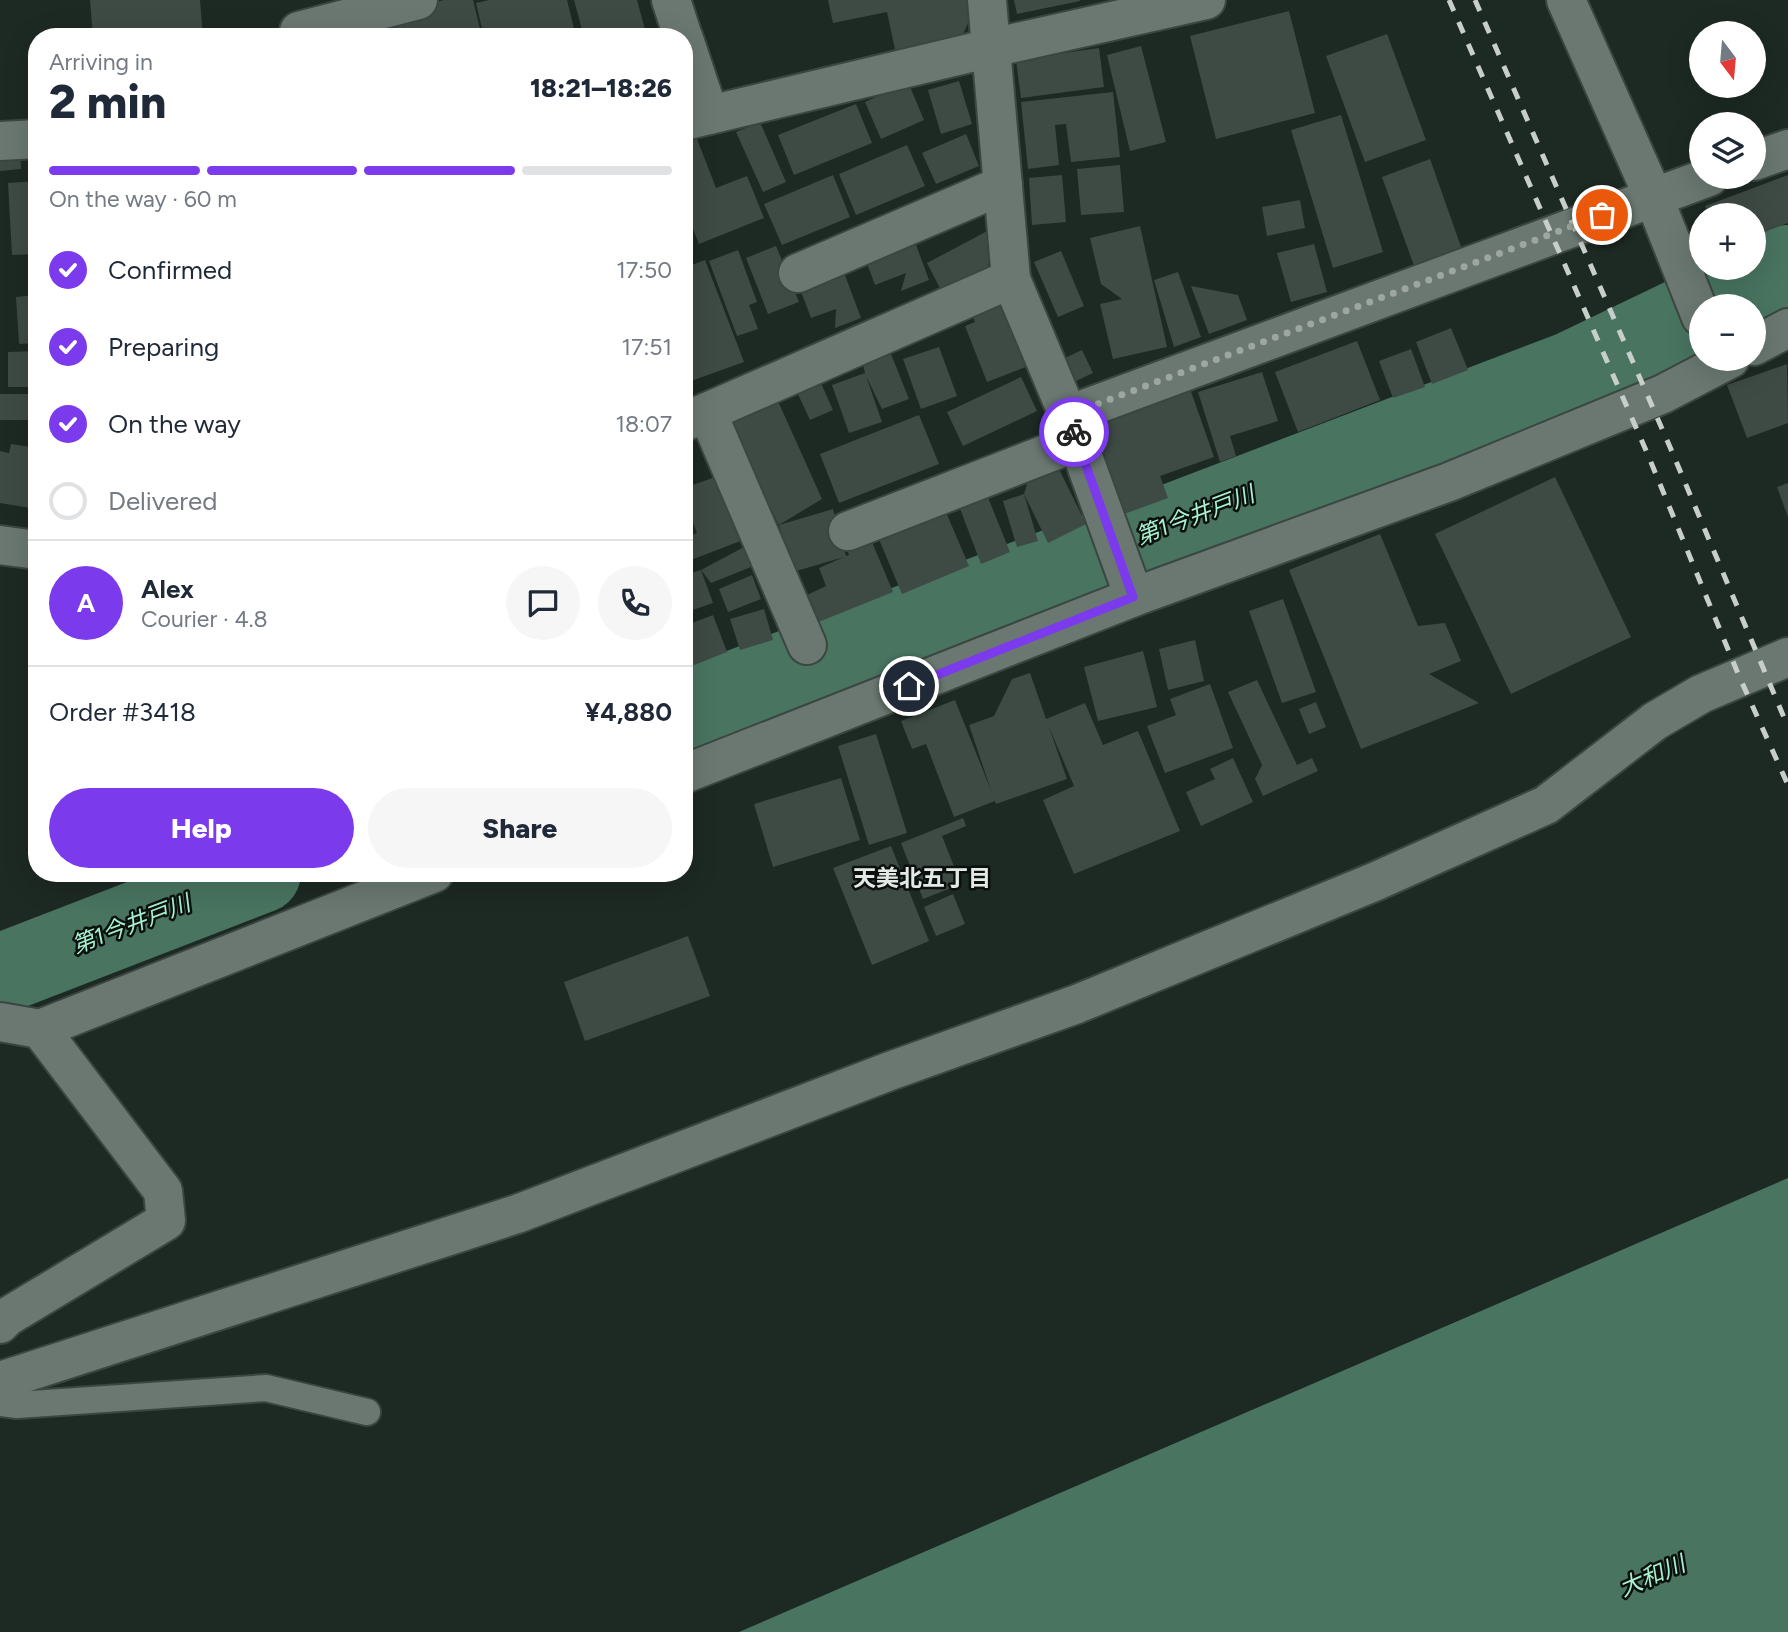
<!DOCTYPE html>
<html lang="en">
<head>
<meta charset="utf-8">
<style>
	body { margin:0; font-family:Figtree,"Noto Sans JP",sans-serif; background:#f6f6f7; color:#1f2937; height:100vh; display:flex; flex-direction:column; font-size:26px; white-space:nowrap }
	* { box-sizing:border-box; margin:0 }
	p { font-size:23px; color:#747a83 }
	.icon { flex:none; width:38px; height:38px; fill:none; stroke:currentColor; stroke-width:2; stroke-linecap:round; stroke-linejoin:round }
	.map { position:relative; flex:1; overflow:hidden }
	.panel { position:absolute; left:28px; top:28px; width:665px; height:854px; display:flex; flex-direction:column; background:#fff; border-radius:28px; box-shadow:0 7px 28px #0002 }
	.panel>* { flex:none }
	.needle { width:46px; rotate:164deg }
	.tools { position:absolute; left:1689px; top:21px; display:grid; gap:14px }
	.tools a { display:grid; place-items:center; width:77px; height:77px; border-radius:50%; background:#fff; box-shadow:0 7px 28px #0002; font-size:35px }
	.pin { position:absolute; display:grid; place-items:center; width:60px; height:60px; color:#fff; margin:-30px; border:4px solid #fff; border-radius:50%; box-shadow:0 2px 7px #0007 }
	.courier { position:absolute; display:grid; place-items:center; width:70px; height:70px; margin:-35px; border:5px solid #7c3aed; border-radius:50%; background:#fff; color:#222; box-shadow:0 2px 9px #0007 }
	.headline em { font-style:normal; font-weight:800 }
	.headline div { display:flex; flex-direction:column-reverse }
	.headline { display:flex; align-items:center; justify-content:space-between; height:119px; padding:0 21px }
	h1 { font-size:46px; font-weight:800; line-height:52px }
	.bar { display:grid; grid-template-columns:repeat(4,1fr); gap:10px 7px; align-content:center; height:84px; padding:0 21px }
	.bar i { height:9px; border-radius:5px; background:#e0e1e3 }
	.bar .active { background:#7c3aed }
	.bar p { grid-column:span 4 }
	.line { display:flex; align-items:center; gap:18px; padding:0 21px; border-top:2px solid #e0e1e3 }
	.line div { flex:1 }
	.round { display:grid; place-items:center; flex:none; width:74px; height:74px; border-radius:37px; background:#f6f6f7 }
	ol { padding:0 21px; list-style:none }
	li { display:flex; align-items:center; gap:21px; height:77px }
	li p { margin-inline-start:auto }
	li .icon { padding:7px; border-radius:50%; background:#7c3aed; color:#fff; stroke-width:4 }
	li:last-child { color:#747a83 }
	li i { width:38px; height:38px; border:4px solid #e0e1e3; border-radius:50% }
	.cta { display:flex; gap:14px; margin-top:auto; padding:14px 21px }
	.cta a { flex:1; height:80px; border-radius:42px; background:#7c3aed; color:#fff; font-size:28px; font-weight:800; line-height:80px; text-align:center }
	.cta a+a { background:#f6f6f7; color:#1f2937 }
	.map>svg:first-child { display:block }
	.water { fill:#487460 }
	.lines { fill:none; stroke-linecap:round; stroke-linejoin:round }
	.river { stroke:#487460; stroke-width:80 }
	.building { fill:#3e4a44 }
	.service-casing { stroke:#3c4641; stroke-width:30 }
	.pedestrian-casing { stroke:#3c4641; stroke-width:42 }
	.minor-casing { stroke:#3c4641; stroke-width:42 }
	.tertiary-casing { stroke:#3c4641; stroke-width:42 }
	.service { stroke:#6a7871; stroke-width:26 }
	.pedestrian { stroke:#6a7871; stroke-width:38 }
	.minor { stroke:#6a7871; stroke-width:38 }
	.tertiary { stroke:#6a7871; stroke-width:38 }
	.rail { stroke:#c8cfcb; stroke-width:5; stroke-dasharray:12 12; stroke-linecap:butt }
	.done { stroke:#9ea6a2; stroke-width:7; stroke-dasharray:0 12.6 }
	.route { stroke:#7c3aed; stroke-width:9 }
	.labels { text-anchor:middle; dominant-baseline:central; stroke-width:5; stroke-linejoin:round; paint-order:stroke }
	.water-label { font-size:23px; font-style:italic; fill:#a7f1cf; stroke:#0b100e }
	.neighbourhood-label { font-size:23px; font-weight:bold; fill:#e3eae6; stroke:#0b100e }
</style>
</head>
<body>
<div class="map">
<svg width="1788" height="1632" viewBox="0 0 1788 1632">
	<rect width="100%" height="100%" fill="#1d2923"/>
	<path class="water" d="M1788 1178V1632H739Z"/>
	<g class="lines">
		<g class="river">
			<path d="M1706 306 1788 265"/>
			<path d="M684 710 1572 371 1701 309"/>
			<path d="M0 974 261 873"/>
		</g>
	</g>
	<g class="building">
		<path d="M90 0H200L203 37H93Z"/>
		<path d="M444 0H473L482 37H362L358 22Z"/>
		<path d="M489 0H567L576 37H484L476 3Z"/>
		<path d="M574 0H637L647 37H584Z"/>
		<path d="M828 0H966L970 20 959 41 896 54 887 12 833 23Z"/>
		<path d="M1014 0H1080V1L1017 14Z"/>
		<path d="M1289 11 1315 113 1216 139 1190 36Z"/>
		<path d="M1387 34 1426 140 1365 162 1326 56Z"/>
		<path d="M1141 46 1166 142 1130 151 1107 55Z"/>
		<path d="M1099 48 1104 87 1021 98 1016 60Z"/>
		<path d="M959 81 972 124 941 134 928 90Z"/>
		<path d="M908 82 924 120 881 139 865 102Z"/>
		<path d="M37 88V106L30 107 28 89Z"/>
		<path d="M1113 92 1120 157 1071 162 1066 124 1055 125 1059 165 1028 169 1021 102Z"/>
		<path d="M856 104 872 143 794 175 778 135Z"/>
		<path d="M1341 115 1383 252 1333 268 1291 130Z"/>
		<path d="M760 122 786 182 763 192 736 132Z"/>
		<path d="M966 134 979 166 936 184 922 153Z"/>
		<path d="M697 139 716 188 747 176 764 218 699 244 684 206V144Z"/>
		<path d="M907 145 925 186 856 215 839 174Z"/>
		<path d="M20 147 21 169 0 171V149Z"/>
		<path d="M1430 159 1465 258 1417 274 1382 177Z"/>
		<path d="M1120 165 1124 212 1081 215 1077 169Z"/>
		<path d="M833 175 850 217 782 245 764 204Z"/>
		<path d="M1062 175 1066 222 1032 225 1029 178Z"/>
		<path d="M1788 175V223L1754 236V215H1709L1705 206Z"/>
		<path d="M37 181V254L12 255 8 183Z"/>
		<path d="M1300 200 1305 228 1267 236 1262 207Z"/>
		<path d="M1140 226 1167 347 1113 359 1100 304 1122 299 1101 284 1090 238Z"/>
		<path d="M993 228 988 267 942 292 927 263Z"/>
		<path d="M912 234 929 280 901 291 906 273 875 285 863 253Z"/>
		<path d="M1314 244 1327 292 1291 302 1277 253Z"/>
		<path d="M776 246 799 302 768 314 746 258Z"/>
		<path d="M738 250 757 302 749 305 758 329 737 336 709 261Z"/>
		<path d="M1061 251 1084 306 1058 317 1034 262Z"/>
		<path d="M705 260 744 362 691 381 684 365V268Z"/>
		<path d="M843 270 861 318 835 328 836 309 811 318 799 286Z"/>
		<path d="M1178 272 1201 337 1174 347 1154 280Z"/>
		<path d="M1191 286 1238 295 1247 320 1209 334Z"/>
		<path d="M37 295V343L19 344 16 297Z"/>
		<path d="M1004 297 1031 365 987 382 965 326 975 322 970 311Z"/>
		<path d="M1451 328 1468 370 1432 384 1416 342Z"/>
		<path d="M1357 341 1380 400 1298 432 1275 372Z"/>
		<path d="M939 347 957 396 921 409 903 359Z"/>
		<path d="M889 349 909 399 882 409 866 376 882 422 849 433 832 385 865 373 862 360Z"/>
		<path d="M1411 349 1425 387 1393 398 1379 361Z"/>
		<path d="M1082 350 1093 373 1076 381 1065 358Z"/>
		<path d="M37 351V387H8V352Z"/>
		<path d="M1787 364 1788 423 1747 438 1727 385Z"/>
		<path d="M1262 372 1278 421 1230 436 1236 456 1220 462 1198 392Z"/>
		<path d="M1021 377 1037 411 963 446 947 412Z"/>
		<path d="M820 381 833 410 810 420 797 392Z"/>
		<path d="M1188 383 1214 457 1160 476 1168 498 1116 517 1085 432 1099 414Z"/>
		<rect x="0" y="394" width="37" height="26"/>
		<path d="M777 399 822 499 779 525 727 421Z"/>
		<path d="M919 415 939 464 839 503 820 454Z"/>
		<path d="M11 444 37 448V509L0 503V451L9 453Z"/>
		<path d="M1059 469 1086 524 1048 543 1024 494 1038 541 1017 547 1003 501 1024 494 1027 484Z"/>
		<path d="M718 476 743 540 691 560 684 538 697 533 684 499V488Z"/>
		<path d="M1555 477 1631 637 1511 694 1435 534Z"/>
		<path d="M1788 483V517L1777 487Z"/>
		<path d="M987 495 1010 552 981 564 959 506Z"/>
		<path d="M833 509 846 556 849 555 845 545 869 535 893 592 816 623 805 596 826 586 819 568 844 557 793 572 779 525Z"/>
		<path d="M945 510 969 566 902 594 878 537Z"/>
		<path d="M1380 534 1418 626 1445 623 1461 661 1429 674 1479 703 1361 749 1289 570Z"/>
		<path d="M744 547 751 567 711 583 701 570Z"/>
		<path d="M701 570 713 603 684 613V575Z"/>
		<path d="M752 575 761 599 728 612 719 589Z"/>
		<path d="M1283 599 1316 692 1282 703 1249 611Z"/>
		<path d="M764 609 773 640 740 650 730 619Z"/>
		<path d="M713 615 727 652 689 667 684 655V626Z"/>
		<path d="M1195 640 1204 681 1168 690 1159 649Z"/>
		<path d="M1143 651 1157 707 1098 721 1084 667Z"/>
		<path d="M1030 673 1046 719 1085 703 1103 745 1138 731 1180 831 1074 874 1043 800 1074 786 1049 727 1067 779 996 804 995 801 954 817 926 744 912 749 901 721 955 700 992 793 969 725 994 716 1012 679Z"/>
		<path d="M1257 680 1297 765 1312 758 1318 771 1263 796 1255 779 1262 765 1228 692Z"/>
		<path d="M1210 684 1233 748 1165 773 1147 726 1176 715 1170 699Z"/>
		<path d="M1316 702 1326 727 1309 734 1299 709Z"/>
		<path d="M876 734 907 833 869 845 838 746Z"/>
		<path d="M1233 758 1253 802 1201 826 1186 792 1215 779 1210 769Z"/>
		<path d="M841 778 860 840 773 867 754 804Z"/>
		<path d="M963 818 966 826 942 836 961 884 923 899 901 843Z"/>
		<path d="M891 846 929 941 872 965 833 868Z"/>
		<path d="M953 894 965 924 936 936 924 907Z"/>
		<path d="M688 936 710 996 585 1041 564 982Z"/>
	</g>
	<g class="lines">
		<g class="service-casing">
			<path id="service" d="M0 1403 17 1405 266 1388 367 1412"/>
		</g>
		<g class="pedestrian-casing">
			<path id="pedestrian" d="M0 1381 517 1214 890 1071 1077 1004 1374 882 1546 805 1655 721 1701 694 1788 657"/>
		</g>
		<g class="minor-casing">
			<g id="minor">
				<path d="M671 0 683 37"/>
				<path d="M987 0 991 48 1206 0"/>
				<path d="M1566 0 1653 196 1701 317"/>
				<path d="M299 31 418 0"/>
				<path d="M684 39 709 114"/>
				<path d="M684 121 991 48 1011 279 1068 415 1134 597"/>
				<path d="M0 141 37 139"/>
				<path d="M1754 161 1788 149"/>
				<path d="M798 273 1003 185"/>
				<path d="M707 412 807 645"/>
				<path d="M1068 415 1709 177"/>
				<path d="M684 422 1011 279"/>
				<path d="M848 531 1077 442"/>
				<path d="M0 545 37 550"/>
				<path d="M0 1324 7 1317 166 1221 163 1191 40 1029"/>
			</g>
		</g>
		<g class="tertiary-casing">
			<g id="tertiary">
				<path d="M1754 346 1788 328"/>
				<path d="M684 774 1134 597 1449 482 1663 394 1730 359"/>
				<path d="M0 1022 40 1029 434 873"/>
			</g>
		</g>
		<use href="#service" class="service"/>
		<use href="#pedestrian" class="pedestrian"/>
		<use href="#minor" class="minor"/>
		<use href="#tertiary" class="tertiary"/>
		<g class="rail">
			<path d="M1449 0 1648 455 1739 676 1788 785"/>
			<path d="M1475 0 1670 447 1788 727"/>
		</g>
	</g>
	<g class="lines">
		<path class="done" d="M1074 432 1068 415 1602 215"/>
		<path class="route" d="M909 686 1133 597 1074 432"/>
	</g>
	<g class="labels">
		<g class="water-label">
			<text transform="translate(1195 515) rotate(-21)">第1今井戸川</text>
			<text transform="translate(131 924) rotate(-21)">第1今井戸川</text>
			<text transform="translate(1652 1576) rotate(-23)">大和川</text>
		</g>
		<g class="neighbourhood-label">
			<text x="922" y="878">天美北五丁目</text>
		</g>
	</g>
</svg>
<div class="tools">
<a><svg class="needle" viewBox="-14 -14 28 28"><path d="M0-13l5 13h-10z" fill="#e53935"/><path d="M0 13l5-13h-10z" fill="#747a83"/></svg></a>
<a><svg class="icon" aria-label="layers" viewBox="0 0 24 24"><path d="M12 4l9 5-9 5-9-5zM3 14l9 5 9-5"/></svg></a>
<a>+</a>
<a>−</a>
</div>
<div class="pin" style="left:1602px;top:215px;background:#ea580c"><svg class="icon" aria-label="bag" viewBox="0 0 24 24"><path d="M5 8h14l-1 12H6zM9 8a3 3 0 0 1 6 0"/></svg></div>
<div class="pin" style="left:909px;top:686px;background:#1f2937"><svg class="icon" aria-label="home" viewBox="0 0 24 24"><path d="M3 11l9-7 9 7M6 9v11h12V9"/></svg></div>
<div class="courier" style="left:1074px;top:432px"><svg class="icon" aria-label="bike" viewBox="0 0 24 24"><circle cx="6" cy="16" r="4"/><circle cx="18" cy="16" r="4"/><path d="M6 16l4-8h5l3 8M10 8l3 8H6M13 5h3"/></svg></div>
<section class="panel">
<div class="headline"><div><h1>2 min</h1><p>Arriving in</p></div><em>18:21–18:26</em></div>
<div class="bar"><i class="active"></i><i class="active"></i><i class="active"></i><i></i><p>On the way · 60 m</p></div>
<ol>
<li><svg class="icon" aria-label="check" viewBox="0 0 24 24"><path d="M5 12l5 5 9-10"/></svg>Confirmed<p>17:50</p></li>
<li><svg class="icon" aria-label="check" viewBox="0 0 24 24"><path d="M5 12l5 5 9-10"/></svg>Preparing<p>17:51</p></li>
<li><svg class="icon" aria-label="check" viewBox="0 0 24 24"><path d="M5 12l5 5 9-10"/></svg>On the way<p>18:07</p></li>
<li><i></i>Delivered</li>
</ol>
<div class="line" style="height:126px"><b class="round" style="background:#7c3aed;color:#fff">A</b><div><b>Alex</b><p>Courier · 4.8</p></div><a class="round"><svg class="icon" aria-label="chat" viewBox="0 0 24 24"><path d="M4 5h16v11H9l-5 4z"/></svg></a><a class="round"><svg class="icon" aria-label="phone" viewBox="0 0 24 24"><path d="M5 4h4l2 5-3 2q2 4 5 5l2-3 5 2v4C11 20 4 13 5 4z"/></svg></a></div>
<div class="line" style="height:91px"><div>Order #3418</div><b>¥4,880</b></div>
<div class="cta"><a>Help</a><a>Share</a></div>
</section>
</div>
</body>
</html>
